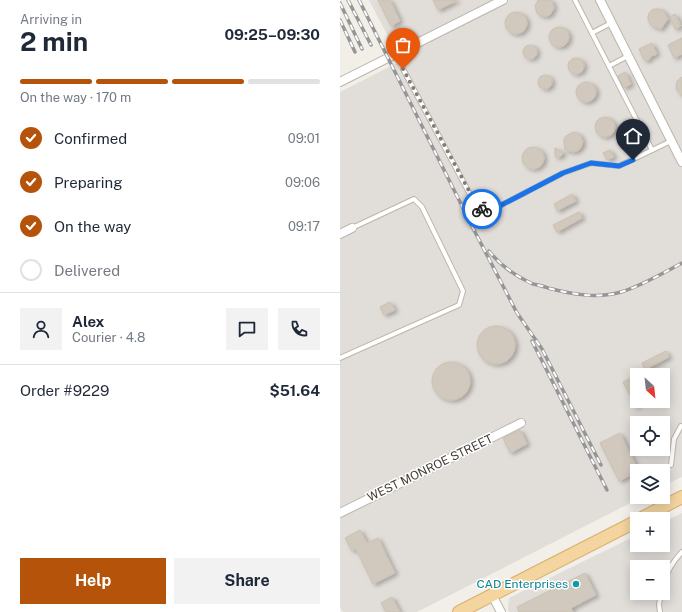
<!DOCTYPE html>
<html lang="en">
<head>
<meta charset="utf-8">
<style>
	body { margin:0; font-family:"Public Sans",sans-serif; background:#f2f2f3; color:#1f2937; height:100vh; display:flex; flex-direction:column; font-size:15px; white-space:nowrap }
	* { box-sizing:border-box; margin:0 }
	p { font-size:13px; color:#747a83 }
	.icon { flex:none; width:22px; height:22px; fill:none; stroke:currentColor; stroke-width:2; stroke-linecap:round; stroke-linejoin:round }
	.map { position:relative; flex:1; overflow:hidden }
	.drawer { display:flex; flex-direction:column; background:#fff; width:340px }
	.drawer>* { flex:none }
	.needle { width:26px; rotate:153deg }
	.controls { position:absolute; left:290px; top:368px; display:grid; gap:8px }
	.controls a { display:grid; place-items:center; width:40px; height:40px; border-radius:0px; background:#fff; box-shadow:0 2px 10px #0003; font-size:20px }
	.pin { position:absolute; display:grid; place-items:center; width:34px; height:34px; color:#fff; margin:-41px -17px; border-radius:50% 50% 50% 0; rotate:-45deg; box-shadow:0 0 4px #0007 }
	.pin .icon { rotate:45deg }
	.courier { position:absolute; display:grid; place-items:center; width:40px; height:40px; margin:-20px; border:3px solid #1a73e8; border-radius:50%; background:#fff; color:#222; box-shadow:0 1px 5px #0007 }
	.headline em { font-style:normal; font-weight:700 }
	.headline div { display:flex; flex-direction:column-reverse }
	.headline { display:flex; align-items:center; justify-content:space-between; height:68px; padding:0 20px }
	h1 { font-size:26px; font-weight:700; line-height:30px }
	.bar { display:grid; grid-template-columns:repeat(4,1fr); gap:6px 4px; align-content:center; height:48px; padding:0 20px }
	.bar i { height:5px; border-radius:3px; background:#e0e1e3 }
	.bar .active { background:#b45309 }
	.bar p { grid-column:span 4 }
	.line { display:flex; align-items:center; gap:10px; padding:0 20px; border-top:1px solid #e0e1e3 }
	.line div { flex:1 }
	.round { display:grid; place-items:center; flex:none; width:42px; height:42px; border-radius:0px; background:#f2f2f3 }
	ol { padding:0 20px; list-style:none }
	li { display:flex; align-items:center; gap:12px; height:44px }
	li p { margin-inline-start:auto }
	li .icon { padding:4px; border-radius:50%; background:#b45309; color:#fff; stroke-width:4 }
	li:last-child { color:#747a83 }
	li i { width:22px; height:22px; border:2px solid #e0e1e3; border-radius:50% }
	.primary-button { display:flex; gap:8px; margin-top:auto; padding:8px 20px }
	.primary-button a { flex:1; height:46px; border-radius:0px; background:#b45309; color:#fff; font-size:16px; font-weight:700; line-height:46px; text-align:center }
	.primary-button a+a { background:#f2f2f3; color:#1f2937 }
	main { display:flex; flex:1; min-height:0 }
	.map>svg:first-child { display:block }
	.industrial { fill:#e1ddd9; fill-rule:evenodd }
	.building { fill:#d2c9be; stroke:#ccc0b2; filter:url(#shadow) }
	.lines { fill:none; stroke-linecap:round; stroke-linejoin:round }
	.service-casing { stroke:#bcb5ab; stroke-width:6 }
	.minor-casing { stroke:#bcb5ab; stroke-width:10 }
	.primary-casing { stroke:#d7af70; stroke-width:14 }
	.service { stroke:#fff; stroke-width:4 }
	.minor { stroke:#fff; stroke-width:8 }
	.primary { stroke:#f4d49f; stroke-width:12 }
	.rail-casing { stroke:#969696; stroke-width:3.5 }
	.rail { stroke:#fff; stroke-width:2; stroke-dasharray:6; stroke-linecap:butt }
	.done { stroke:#817c75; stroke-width:4; stroke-dasharray:0 7.2 }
	.route { stroke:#1a73e8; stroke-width:5 }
	.culture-dot { fill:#0f9aa8; stroke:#fff; stroke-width:1.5 }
	.labels { text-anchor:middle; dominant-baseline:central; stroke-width:3; stroke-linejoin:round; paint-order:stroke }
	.street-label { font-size:12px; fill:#443e37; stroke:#fff }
	.culture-label { font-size:12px; fill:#0d838f; stroke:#fff; text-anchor:end }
</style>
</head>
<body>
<main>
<section class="drawer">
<div class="headline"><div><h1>2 min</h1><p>Arriving in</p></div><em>09:25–09:30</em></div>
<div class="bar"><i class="active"></i><i class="active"></i><i class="active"></i><i></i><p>On the way · 170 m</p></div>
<ol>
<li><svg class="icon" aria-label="check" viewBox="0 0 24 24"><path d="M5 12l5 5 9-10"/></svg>Confirmed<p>09:01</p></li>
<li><svg class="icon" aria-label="check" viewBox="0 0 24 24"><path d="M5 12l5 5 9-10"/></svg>Preparing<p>09:06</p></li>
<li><svg class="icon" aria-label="check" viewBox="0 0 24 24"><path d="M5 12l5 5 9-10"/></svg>On the way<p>09:17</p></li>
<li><i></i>Delivered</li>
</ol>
<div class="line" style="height:72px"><a class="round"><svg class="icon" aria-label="person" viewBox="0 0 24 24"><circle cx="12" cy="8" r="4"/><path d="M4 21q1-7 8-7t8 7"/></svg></a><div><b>Alex</b><p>Courier · 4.8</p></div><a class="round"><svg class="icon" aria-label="chat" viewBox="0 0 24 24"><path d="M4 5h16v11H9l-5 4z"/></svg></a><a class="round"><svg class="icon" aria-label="phone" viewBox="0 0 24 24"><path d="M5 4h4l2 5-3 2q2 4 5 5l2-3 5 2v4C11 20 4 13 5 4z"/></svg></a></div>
<div class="line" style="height:52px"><div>Order #9229</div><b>$51.64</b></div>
<div class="primary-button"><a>Help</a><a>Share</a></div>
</section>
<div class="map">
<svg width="342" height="612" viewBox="0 0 342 612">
	<defs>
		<filter id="shadow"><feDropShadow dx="3" dy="2" stdDeviation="2" flood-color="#0004"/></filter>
	</defs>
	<rect width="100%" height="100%" fill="#f2eee8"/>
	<g class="industrial">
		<path d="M29 0H342V477L323 486V471H297V497H302L77 612H3L0 607V92L61 61ZM297 375H323V401H297ZM297 423H323V449H297Z"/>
		<path d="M342 513V612H169L168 609 169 598 297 535V545H323V522ZM297 567H323V593H297Z"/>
	</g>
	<g class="building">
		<path d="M38 0H50L60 21 51 26Z"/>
		<path d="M93 0H118L98 10Z"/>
		<path d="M198 0H211L212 1 214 8 210 15 207 16H203L200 15 197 13 195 6Z"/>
		<path d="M315 9H319L322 10 325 13 328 19 321 29 312 26 310 24 308 20V17L309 13 312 10Z"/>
		<circle cx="176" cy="23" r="11"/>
		<path d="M335 14 341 26 335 29 330 17Z"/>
		<circle cx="219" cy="37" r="10"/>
		<path d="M342 38V54L334 58 328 45Z"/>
		<path d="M312 43 317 54 310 57V59L306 61 305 60H304L299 49Z"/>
		<circle cx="190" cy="52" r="7"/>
		<circle cx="236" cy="66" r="8"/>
		<path d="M285 72 291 84 284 88 278 76Z"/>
		<circle cx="205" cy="82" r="7"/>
		<path d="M342 77V96L336 89V86L337 81Z"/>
		<circle cx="246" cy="92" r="10"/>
		<circle cx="265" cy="127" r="10"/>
		<path d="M233 132 237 133 240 135 243 142 242 145 240 149 237 151 234 152 225 150 224 142V139L226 136Z"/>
		<circle cx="193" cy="158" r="11"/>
		<path d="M215 148 224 153 220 157H215Z"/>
		<path d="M270 150 274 157 267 160 263 153Z"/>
		<path d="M232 194 236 201 217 211 214 204Z"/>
		<path d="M239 212 242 218 217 232 213 225Z"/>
		<path d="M50 302 55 310 44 315 40 307Z"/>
		<circle cx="156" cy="345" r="19"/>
		<path d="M326 351 329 357 305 370 302 363Z"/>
		<circle cx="111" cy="381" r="19"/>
		<path d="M295 376 297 379V408L283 382Z"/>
		<path d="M180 430 187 444 170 453 163 438Z"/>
		<path d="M280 433 299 471H297V472L279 481 260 443Z"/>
		<path d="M20 530 27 543 38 538 55 573 33 584 16 549 12 551 5 538Z"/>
		<path d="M245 573 256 595 231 608 233 612H179L177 607Z"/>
		<path d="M52 597 60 612H46L41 603Z"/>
	</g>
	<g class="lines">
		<g class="service-casing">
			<g id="service">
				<path d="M235 0 312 150"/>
				<path d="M252 33 271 23"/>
				<path d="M269 66 288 56"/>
				<path d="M63 69 133 200 146 213 223 173 251 163 279 166 331 141"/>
				<path d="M0 358 119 305 123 291 82 207 74 199 12 228"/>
				<path d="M331 465 334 439 341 426"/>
				<path d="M323 584C327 572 333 561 342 552"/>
				<path d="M320 612 319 605 321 593"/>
			</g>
		</g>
		<g class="minor-casing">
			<g id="minor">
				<path d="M260 0 342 162"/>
				<path d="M0 82 163 0"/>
				<path d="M0 234 12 228"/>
				<path d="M0 513 181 423"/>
				<path d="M152 595 161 612"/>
			</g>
		</g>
		<g class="primary-casing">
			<g id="primary">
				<path d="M300 519 342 497"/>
				<path d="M119 612 297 521"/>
			</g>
		</g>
		<use href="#service" class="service"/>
		<use href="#minor" class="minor"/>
		<use href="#primary" class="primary"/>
		<g class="rail-casing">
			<g id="rail">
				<path d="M8 0 31 45"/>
				<path d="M19 0 135 232 177 313 202 349 261 465"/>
				<path d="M0 3 22 49"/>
				<path d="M0 20 15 52"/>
				<path d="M149 251C160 265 177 277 193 284 198 285 203 286 208 288 231 294 257 299 281 292 301 286 323 273 342 263"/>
				<path d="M192 341 267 490"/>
			</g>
		</g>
		<use href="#rail" class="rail"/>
	</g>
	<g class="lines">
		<path class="done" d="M63 69 134 200 142 209"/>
		<path class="route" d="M142 209 146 213 223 173 251 163 279 166 293 160"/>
	</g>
	<circle class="culture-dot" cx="236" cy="584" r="4"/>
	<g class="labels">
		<g class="street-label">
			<text transform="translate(90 468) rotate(-26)">WEST MONROE STREET</text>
		</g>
		<g class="culture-label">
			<text x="228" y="584">CAD Enterprises</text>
		</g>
	</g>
</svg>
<div class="controls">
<a><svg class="needle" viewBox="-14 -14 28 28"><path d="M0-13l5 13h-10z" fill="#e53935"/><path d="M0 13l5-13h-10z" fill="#747a83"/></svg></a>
<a><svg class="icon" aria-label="locate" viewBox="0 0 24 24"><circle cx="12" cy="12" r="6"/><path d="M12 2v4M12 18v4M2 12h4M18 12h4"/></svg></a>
<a><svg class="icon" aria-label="layers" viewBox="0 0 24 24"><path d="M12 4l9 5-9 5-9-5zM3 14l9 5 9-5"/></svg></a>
<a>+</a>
<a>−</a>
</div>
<div class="pin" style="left:63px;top:69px;background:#ea580c"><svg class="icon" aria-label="bag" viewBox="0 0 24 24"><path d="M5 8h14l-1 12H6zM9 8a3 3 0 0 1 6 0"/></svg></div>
<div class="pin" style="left:293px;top:160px;background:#1f2937"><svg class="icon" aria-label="home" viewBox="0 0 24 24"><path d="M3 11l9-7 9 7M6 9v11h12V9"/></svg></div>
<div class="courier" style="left:142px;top:209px"><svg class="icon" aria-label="bike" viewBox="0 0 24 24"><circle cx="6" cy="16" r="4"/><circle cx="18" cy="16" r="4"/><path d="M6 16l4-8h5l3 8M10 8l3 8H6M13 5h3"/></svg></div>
</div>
</main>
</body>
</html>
